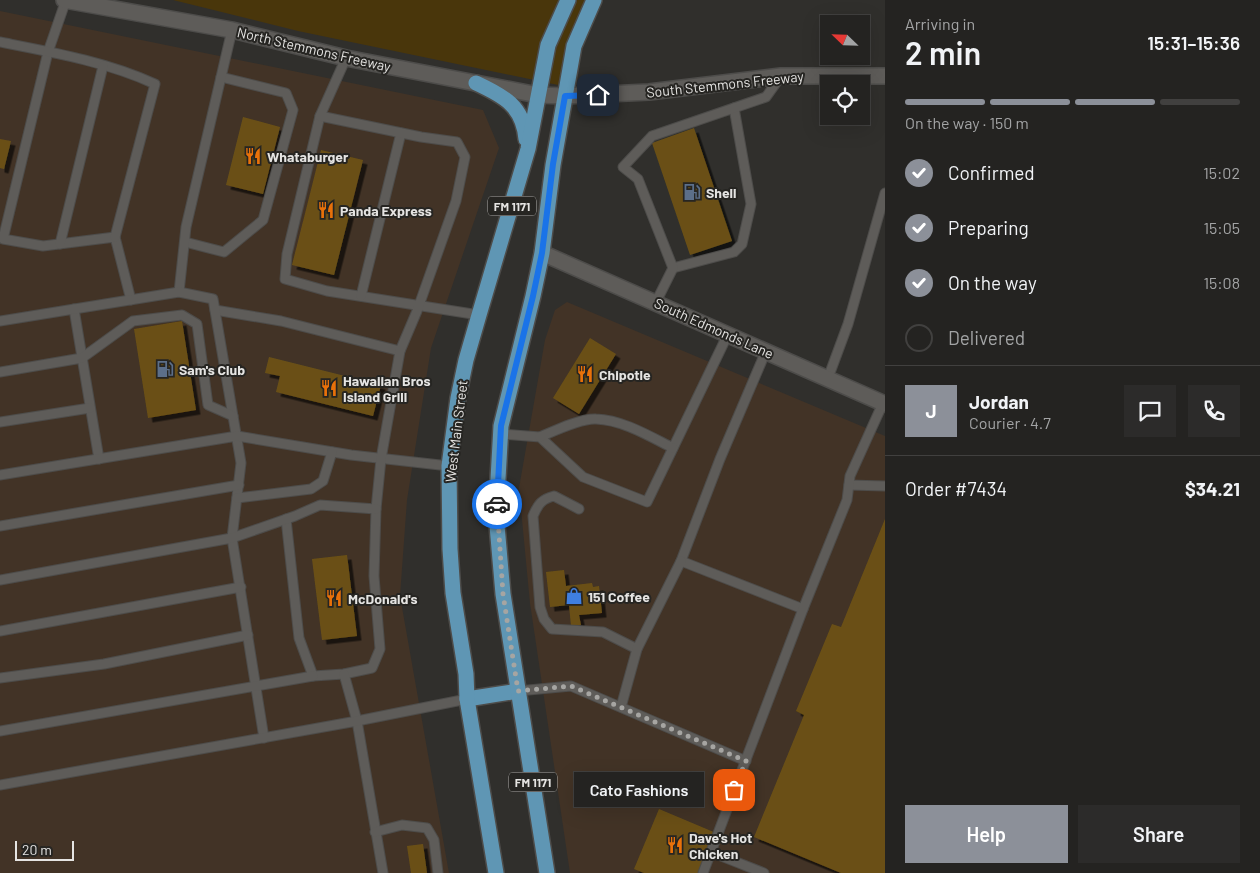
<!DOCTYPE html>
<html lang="en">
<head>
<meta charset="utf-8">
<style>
	body { margin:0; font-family:Barlow,sans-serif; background:#2c2b2a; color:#f1f3f6; height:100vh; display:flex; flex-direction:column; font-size:19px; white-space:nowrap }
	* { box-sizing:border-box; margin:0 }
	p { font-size:16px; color:#a3a4a5 }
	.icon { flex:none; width:28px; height:28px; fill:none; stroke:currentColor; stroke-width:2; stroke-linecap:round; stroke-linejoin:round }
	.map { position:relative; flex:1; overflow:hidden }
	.sheet { display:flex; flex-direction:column; background:#242321; width:375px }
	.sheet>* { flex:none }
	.needle { width:32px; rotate:293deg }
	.fabs { position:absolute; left:820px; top:15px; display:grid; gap:10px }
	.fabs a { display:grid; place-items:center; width:50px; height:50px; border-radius:0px; background:#242321; box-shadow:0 5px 20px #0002,0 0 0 1px #41403f; font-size:25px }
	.scale { position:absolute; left:15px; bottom:12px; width:59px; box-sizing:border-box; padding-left:5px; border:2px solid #e5e4e2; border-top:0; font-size:14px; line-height:18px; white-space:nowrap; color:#e5e4e2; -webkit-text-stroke:4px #262522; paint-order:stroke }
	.pin { position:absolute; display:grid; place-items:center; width:42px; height:42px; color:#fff; margin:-21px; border-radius:10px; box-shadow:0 2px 8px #0006 }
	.courier { position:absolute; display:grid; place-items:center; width:50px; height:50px; margin:-25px; border:4px solid #1a73e8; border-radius:50%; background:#fff; color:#222; box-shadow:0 1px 6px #0007 }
	.bubble { position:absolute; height:35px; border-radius:0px; background:#242321; box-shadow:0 5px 20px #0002,0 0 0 1px #41403f; font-size:16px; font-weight:600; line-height:35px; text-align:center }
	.head em { font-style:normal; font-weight:600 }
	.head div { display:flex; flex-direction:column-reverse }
	.head { display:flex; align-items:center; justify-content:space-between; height:85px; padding:0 20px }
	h1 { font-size:32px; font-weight:600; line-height:38px }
	.bar { display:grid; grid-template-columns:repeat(4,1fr); gap:8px 5px; align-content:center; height:60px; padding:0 20px }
	.bar i { height:6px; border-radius:4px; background:#41403f }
	.bar .on { background:#8c9099 }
	.bar p { grid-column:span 4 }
	.line { display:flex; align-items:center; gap:12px; padding:0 20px; border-top:1px solid #41403f }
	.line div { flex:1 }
	.round { display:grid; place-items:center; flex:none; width:52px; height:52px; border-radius:0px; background:#2c2b2a }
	ol { padding:0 20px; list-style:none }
	li { display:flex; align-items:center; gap:15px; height:55px }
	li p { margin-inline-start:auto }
	li .icon { padding:5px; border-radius:50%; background:#8c9099; color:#fff; stroke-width:4 }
	li:last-child { color:#a3a4a5 }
	li i { width:28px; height:28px; border:2px solid #41403f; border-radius:50% }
	.action { display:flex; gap:10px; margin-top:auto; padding:10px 20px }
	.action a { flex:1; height:58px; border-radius:0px; background:#8c9099; color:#fff; font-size:20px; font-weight:600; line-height:58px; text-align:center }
	.action a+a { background:#2c2b2a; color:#f1f3f6 }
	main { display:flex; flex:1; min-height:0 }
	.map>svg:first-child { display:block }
	.commercial { fill:#423326 }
	.green { fill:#49360b }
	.building { fill:#6a5015; filter:url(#shadow) }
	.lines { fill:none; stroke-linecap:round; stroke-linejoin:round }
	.lane-casing { stroke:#4d4c4a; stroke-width:11 }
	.secondary-casing { stroke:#4d4c4a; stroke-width:18 }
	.primary-casing { stroke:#4d4c4a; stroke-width:18 }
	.lane { stroke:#5e5c59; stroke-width:9 }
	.secondary { stroke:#5e5c59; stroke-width:15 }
	.primary { stroke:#5f96b4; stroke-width:15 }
	.done { stroke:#a6a5a2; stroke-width:5; stroke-dasharray:0 9 }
	.route { stroke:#1a73e8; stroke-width:6 }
	.labels { text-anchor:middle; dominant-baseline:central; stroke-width:4; stroke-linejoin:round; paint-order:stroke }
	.shield { fill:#262522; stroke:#acaba8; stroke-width:1 }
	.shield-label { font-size:12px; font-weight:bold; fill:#e5e4e2 }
	.street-label { font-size:14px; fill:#e5e4e2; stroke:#262522 }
	.poi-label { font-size:14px; font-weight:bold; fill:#e5e4e2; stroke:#262522; text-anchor:start }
</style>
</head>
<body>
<main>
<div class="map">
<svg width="885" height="873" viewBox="0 0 885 873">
	<defs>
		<filter id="shadow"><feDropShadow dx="4.5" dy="4.5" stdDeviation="0" flood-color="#0009"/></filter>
	</defs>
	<rect width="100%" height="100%" fill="#302f2c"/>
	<g class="commercial">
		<path d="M0 11 483 110 499 148 431 348 407 500 400 596 449 873H0Z"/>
		<path d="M567 302 885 436V873H570L530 603 519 488 545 340 555 310Z"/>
	</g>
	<path class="green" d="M173 0H591L563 86 298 31Z"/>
	<g class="building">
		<path d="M243 117 280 127 263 194 226 185Z"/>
		<path d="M694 128 732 241 690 255 652 143Z"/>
		<path d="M0 139 11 141 4 169 0 168Z"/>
		<path d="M321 150 363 160 334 275 292 265Z"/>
		<path d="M182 321 196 410 148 418 134 329Z"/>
		<path d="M590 338 616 354 579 414 553 398Z"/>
		<path d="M269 357 381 385 373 416 276 392 280 376 265 373Z"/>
		<path d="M885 519V873H841L754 837 804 715 796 711 832 624 841 627Z"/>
		<path d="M347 555 357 636 322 640 312 559Z"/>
		<path d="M564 570 566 586 592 583 593 587 599 586 602 613 579 615 581 625 571 626 569 605 550 607 546 572Z"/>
		<path d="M659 809 716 833 698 873H644L634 869Z"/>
		<path d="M423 844 427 873H411L407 846Z"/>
	</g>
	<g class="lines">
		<g class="lane-casing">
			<g id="lane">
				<path d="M66 0 48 52 3 239 43 246 115 237 131 300"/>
				<path d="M0 42C51 52 108 62 155 84L115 237"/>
				<path d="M320 116 287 254 285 279 327 291 479 315"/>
				<path d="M185 242 224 252 263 220 293 110 286 93 221 77"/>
				<path d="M60 244 103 66"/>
				<path d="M673 268 734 252 742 244 751 204 734 108"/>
				<path d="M179 292 186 227 232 30"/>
				<path d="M361 296 401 133"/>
				<path d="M656 302 673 268 638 179 623 167 652 136 766 97 781 76"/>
				<path d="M74 309 99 459"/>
				<path d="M215 310 281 321 400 351"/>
				<path d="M0 321 179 292 213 299 241 463 232 538 264 738"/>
				<path d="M766 351 720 459 681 561 803 609"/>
				<path d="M0 372 82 358 133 321 182 315 197 324 208 405 233 416"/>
				<path d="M828 378 848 324 885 193"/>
				<path d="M0 422 90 408"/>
				<path d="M500 434 540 437 583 477 647 502 728 334"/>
				<path d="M540 437C554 431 581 418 596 419 623 420 649 436 673 448"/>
				<path d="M0 475 237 436 351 455 449 466"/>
				<path d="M849 485 885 486"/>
				<path d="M237 498 311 489 323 481 332 452"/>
				<path d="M579 509 554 496C542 499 538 504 533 516L540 607 544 619 552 629 603 632 637 649"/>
				<path d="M286 519 299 638 313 676 344 674 372 668 380 649 374 576 376 509 381 459 400 351 417 311 456 201 465 157 457 142 421 137 320 116 346 58"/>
				<path d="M0 526 239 485"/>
				<path d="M0 580 232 538 295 516 320 505 376 509"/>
				<path d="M0 631 241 587"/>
				<path d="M344 674 357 721 383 873"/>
				<path d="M0 678 104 664 248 635"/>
				<path d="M518 691 571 686 746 761"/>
				<path d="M621 707 637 649 681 561"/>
				<path d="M0 731 313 676"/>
				<path d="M0 785 357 721 467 699"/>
				<path d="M375 832 402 825 427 828 434 840 438 873"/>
				<path d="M711 852 764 873"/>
				<path d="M703 873 803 609 847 500 850 476 883 403"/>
			</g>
		</g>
		<g class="secondary-casing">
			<g id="secondary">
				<path d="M64 0 232 30 346 58 538 95 565 96 649 92 781 76H885"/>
				<path d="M542 253 885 404"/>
			</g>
		</g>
		<g class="primary-casing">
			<g id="primary">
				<path d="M476 83C504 96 523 106 526 139"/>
				<path d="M467 699 518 691"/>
				<path d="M496 873 467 699 466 674 453 593 450 549 449 466 458 398 466 360 479 315 528 149 548 45 568 0"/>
				<path d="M547 873 503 594 496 514 501 426 533 296 542 253 553 165 574 46 594 0"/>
			</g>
		</g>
		<use href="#lane" class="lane"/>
		<use href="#secondary" class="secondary"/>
		<use href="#primary" class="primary"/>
	</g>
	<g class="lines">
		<path class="done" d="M497 504 503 594 518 691 571 686 746 761 734 790"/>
		<path class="route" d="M497 504 501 426 533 296 542 253 553 164 565 96 598 95"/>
	</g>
	<defs>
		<g id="restaurant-bare" transform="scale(1.35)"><path d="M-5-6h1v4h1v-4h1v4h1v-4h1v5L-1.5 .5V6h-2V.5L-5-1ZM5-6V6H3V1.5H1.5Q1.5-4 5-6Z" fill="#e8710a" stroke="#262522" stroke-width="2.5" paint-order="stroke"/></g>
		<g id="fuel-bare" transform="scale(1.35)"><path d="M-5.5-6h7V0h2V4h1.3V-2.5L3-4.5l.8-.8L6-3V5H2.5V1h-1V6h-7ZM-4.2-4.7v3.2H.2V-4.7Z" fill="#5c6f8a" stroke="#262522" stroke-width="2.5" paint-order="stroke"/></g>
		<g id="shop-bare" transform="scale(1.35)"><path d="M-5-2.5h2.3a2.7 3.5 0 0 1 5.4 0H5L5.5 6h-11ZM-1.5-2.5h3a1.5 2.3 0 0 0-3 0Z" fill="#3f7fe0" stroke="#262522" stroke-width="2.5" paint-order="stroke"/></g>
	</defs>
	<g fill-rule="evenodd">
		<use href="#restaurant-bare" x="253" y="156"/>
		<use href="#fuel-bare" x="692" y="192"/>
		<use href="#restaurant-bare" x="326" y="210"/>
		<use href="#fuel-bare" x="165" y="369"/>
		<use href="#restaurant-bare" x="585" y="374"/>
		<use href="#restaurant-bare" x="329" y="388"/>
		<use href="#shop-bare" x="574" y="596"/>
		<use href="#restaurant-bare" x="334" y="598"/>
		<use href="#restaurant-bare" x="675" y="845"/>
	</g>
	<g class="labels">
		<g class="shield">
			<rect x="488" y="196.5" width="48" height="19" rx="4"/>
			<rect x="509" y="772.5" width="48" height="19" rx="4"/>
		</g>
		<g class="shield-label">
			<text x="512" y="206">FM 1171</text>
			<text x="533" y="782">FM 1171</text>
		</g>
		<g class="street-label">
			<text transform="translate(314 49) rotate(13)">North Stemmons Freeway</text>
			<text transform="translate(725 84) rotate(-6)">South Stemmons Freeway</text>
			<text transform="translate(714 328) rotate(24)">South Edmonds Lane</text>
			<text transform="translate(456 431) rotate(-83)">West Main Street</text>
		</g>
		<g class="poi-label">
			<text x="267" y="156">Whataburger</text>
			<text x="706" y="192">Shell</text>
			<text x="340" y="210">Panda Express</text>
			<text x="179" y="369">Sam's Club</text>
			<text x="599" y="374">Chipotle</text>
			<text x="343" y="380">Hawaiian Bros<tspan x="343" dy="16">Island Grill</tspan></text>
			<text x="588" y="596">151 Coffee</text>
			<text x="348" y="598">McDonald's</text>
			<text x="689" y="837">Dave's Hot<tspan x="689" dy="16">Chicken</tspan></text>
		</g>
	</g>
</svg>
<div class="fabs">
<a><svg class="needle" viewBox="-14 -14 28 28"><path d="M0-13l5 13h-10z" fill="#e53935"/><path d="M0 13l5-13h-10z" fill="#a3a4a5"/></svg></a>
<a><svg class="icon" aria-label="locate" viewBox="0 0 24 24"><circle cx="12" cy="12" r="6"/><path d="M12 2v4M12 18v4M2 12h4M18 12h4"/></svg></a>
</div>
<div class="scale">20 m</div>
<div class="pin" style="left:734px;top:790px;background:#ea580c"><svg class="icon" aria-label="bag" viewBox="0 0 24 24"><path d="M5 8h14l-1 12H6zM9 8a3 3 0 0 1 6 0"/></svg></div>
<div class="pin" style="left:598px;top:95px;background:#1f2937"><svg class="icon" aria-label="home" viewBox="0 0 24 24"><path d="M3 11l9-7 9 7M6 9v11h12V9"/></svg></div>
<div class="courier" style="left:497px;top:504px"><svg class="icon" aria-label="car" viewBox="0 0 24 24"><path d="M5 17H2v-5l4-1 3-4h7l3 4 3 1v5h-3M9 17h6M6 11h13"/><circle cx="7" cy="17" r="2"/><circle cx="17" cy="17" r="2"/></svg></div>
<div class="bubble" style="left:574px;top:772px;width:130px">Cato Fashions</div>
</div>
<section class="sheet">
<div class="head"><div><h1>2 min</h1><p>Arriving in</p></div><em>15:31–15:36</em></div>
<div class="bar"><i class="on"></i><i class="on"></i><i class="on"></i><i></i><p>On the way · 150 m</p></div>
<ol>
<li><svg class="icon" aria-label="check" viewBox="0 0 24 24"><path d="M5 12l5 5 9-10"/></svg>Confirmed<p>15:02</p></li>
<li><svg class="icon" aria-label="check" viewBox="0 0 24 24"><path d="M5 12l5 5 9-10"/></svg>Preparing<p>15:05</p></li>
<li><svg class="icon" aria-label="check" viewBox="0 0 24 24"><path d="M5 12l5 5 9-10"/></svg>On the way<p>15:08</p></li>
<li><i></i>Delivered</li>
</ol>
<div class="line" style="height:90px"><b class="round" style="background:#8c9099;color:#fff">J</b><div><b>Jordan</b><p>Courier · 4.7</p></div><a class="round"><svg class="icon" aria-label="chat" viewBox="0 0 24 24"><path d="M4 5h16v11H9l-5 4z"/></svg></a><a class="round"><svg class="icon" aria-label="phone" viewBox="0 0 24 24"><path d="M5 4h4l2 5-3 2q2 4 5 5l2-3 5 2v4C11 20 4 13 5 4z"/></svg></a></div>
<div class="line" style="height:65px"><div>Order #7434</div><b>$34.21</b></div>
<div class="action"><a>Help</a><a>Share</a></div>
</section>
</main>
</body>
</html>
